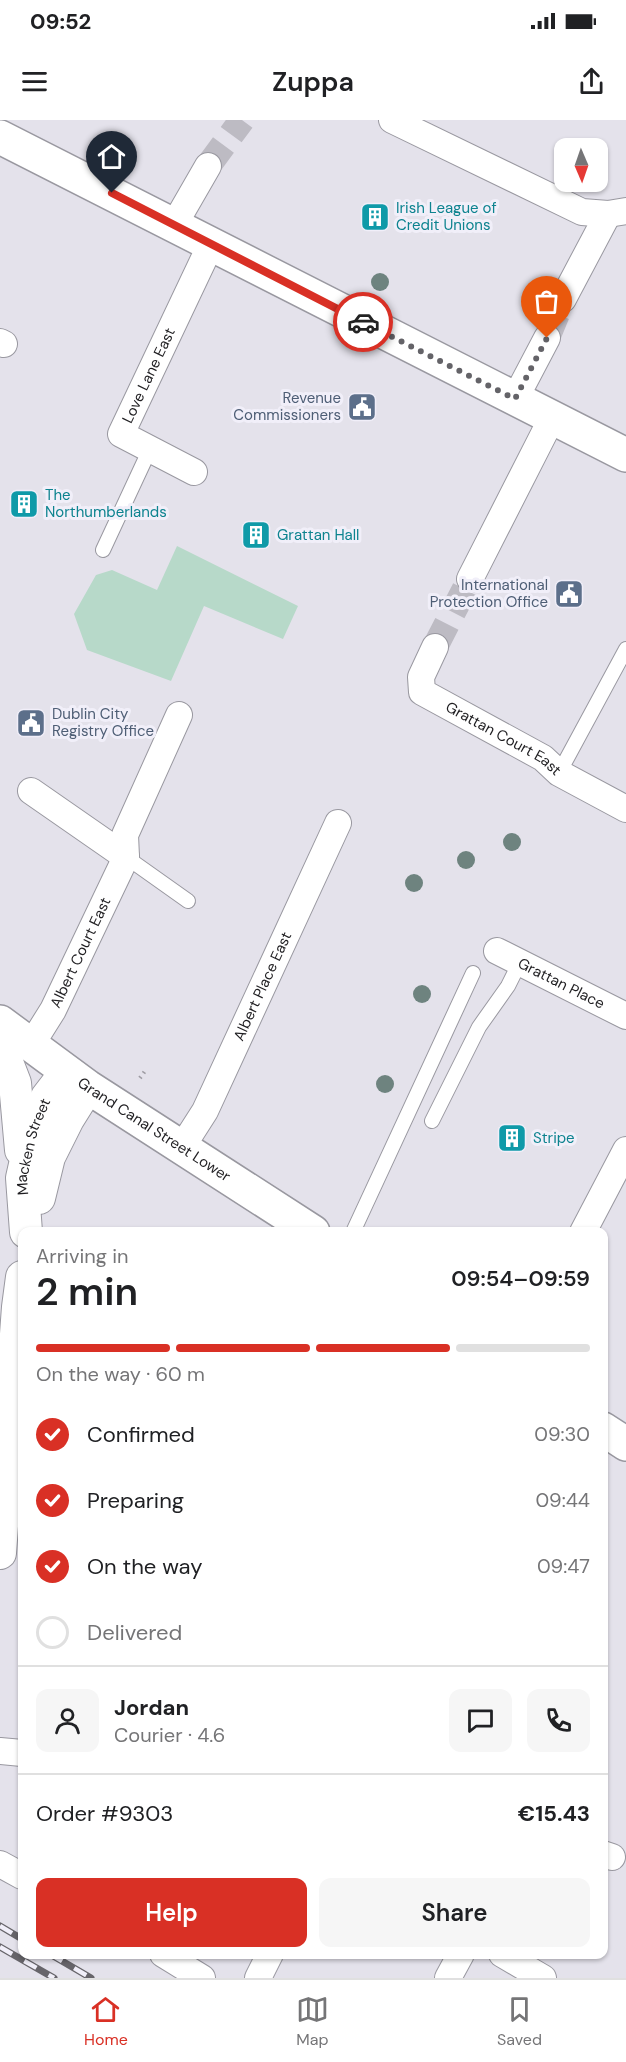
<!DOCTYPE html>
<html lang="en">
<head>
<meta charset="utf-8">
<style>
	body { margin:0; font-family:"DM Sans",sans-serif; background:#f6f6f6; color:#202124; height:100vh; display:flex; flex-direction:column; font-size:22px; white-space:nowrap }
	* { box-sizing:border-box; margin:0 }
	p { font-size:20px; color:#757577 }
	.icon { flex:none; width:33px; height:33px; fill:none; stroke:currentColor; stroke-width:2; stroke-linecap:round; stroke-linejoin:round }
	.map { position:relative; flex:1; overflow:hidden }
	.side { position:absolute; left:18px; top:1107px; width:590px; height:732px; display:flex; flex-direction:column; background:#fff; border-radius:12px; box-shadow:0 2px 4px #0004 }
	.side>* { flex:none }
	.needle { width:39px; rotate:178deg }
	.tools { position:absolute; left:554px; top:18px; display:grid; gap:12px }
	.tools a { display:grid; place-items:center; width:54px; height:54px; border-radius:12px; background:#fff; box-shadow:0 2px 4px #0004; font-size:30px }
	.pin { position:absolute; display:grid; place-items:center; width:51px; height:51px; color:#fff; margin:-62px -26px; border-radius:50% 50% 50% 0; rotate:-45deg; box-shadow:0 0 6px #0007 }
	.pin .icon { rotate:45deg }
	.courier { position:absolute; display:grid; place-items:center; width:60px; height:60px; margin:-30px; border:4px solid #d93025; border-radius:50%; background:#fff; color:#222; box-shadow:0 2px 8px #0007 }
	.headline em { font-style:normal; font-weight:600 }
	.headline div { display:flex; flex-direction:column-reverse }
	.headline { display:flex; align-items:center; justify-content:space-between; height:102px; padding:0 18px }
	h1 { font-size:39px; font-weight:600; line-height:45px }
	.bar { display:grid; grid-template-columns:repeat(4,1fr); gap:9px 6px; align-content:center; height:72px; padding:0 18px }
	.bar i { height:8px; border-radius:4px; background:#e0e0e0 }
	.bar .selected { background:#d93025 }
	.bar p { grid-column:span 4 }
	.line { display:flex; align-items:center; gap:15px; padding:0 18px; border-top:2px solid #e0e0e0 }
	.line div { flex:1 }
	.round { display:grid; place-items:center; flex:none; width:63px; height:63px; border-radius:12px; background:#f6f6f6 }
	ol { padding:0 18px; list-style:none }
	li { display:flex; align-items:center; gap:18px; height:66px }
	li p { margin-inline-start:auto }
	li .icon { padding:6px; border-radius:50%; background:#d93025; color:#fff; stroke-width:4 }
	li:last-child { color:#757577 }
	li i { width:33px; height:33px; border:3px solid #e0e0e0; border-radius:50% }
	.action { display:flex; gap:12px; margin-top:auto; padding:12px 18px }
	.action a { flex:1; height:69px; border-radius:12px; background:#d93025; color:#fff; font-size:24px; font-weight:600; line-height:69px; text-align:center }
	.action a+a { background:#f6f6f6; color:#202124 }
	.status { display:flex; justify-content:space-between; align-items:center; height:42px; padding:0 30px; background:#fff; direction:ltr }
	.status svg { height:16px; fill:currentColor }
	header { display:flex; justify-content:space-between; align-items:center; height:78px; padding:0 18px; background:#fff; font-size:27px; font-weight:600 }
	.tab-bar { display:flex; justify-content:space-around; align-items:center; height:84px; border-top:2px solid #e0e0e0; background:#fff; font-size:16px; color:#757577 }
	.tab-bar a { display:grid; justify-items:center; gap:3px }
	.tab-bar .selected { color:#d93025 }
	.map>svg:first-child { display:block }
	.green { fill:#b7d9c9 }
	.lines { fill:none; stroke-linecap:round; stroke-linejoin:round }
	.minor-tunnel { stroke:#bdbbc3; stroke-width:26; stroke-dasharray:26 13; stroke-linecap:butt }
	.service-casing { stroke:#9998a0; stroke-width:16 }
	.minor-casing { stroke:#9998a0; stroke-width:28 }
	.tertiary-casing { stroke:#9998a0; stroke-width:34 }
	.secondary-casing { stroke:#9998a0; stroke-width:36 }
	.path { stroke:#9e9ca3; stroke-width:4; stroke-dasharray:1.5 4.5; stroke-linecap:butt }
	.service { stroke:#fff; stroke-width:14 }
	.minor { stroke:#fff; stroke-width:26 }
	.tertiary { stroke:#fff; stroke-width:32 }
	.secondary { stroke:#fff; stroke-width:33 }
	.rail-casing { stroke:#67656a; stroke-width:7 }
	.rail { stroke:#f1eff9; stroke-width:4.5; stroke-dasharray:14; stroke-linecap:butt }
	.tree { fill:#6e837f }
	.done { stroke:#646368; stroke-width:6; stroke-dasharray:0 10.8 }
	.route { stroke:#d93025; stroke-width:8 }
	.labels { text-anchor:middle; dominant-baseline:central; stroke-width:6; stroke-linejoin:round; paint-order:stroke }
	.culture-label { font-size:15px; fill:#0d838f; stroke:#f1eff9; text-anchor:start }
	.street-label { font-size:15px; fill:#1f1e21; stroke:#f1eff9 }
	.service-label { font-size:15px; fill:#4e5e75; stroke:#f1eff9; text-anchor:end }
</style>
</head>
<body>
<div class="status"><b>09:52</b><svg viewBox="0 0 49 12"><path d="M0 12V9h3v3zM5 12V6h3v6zM10 12V3h3v9zM15 12V0h3v12zM26 1h20v11H26zM47 4h2v5h-2z"/></svg></div>
<header><svg class="icon" aria-label="menu" viewBox="0 0 24 24"><path d="M4 6h16M4 12h16M4 18h16"/></svg>Zuppa<svg class="icon" aria-label="share" viewBox="0 0 24 24"><path d="M12 15V3M7 8l5-5 5 5M5 13v7h14v-7"/></svg></header>
<div class="map">
<svg width="626" height="1858" viewBox="0 0 626 1858">
	<rect width="100%" height="100%" fill="#e4e2eb"/>
	<path class="green" d="M177 426 298 486 283 519 204 486 171 561 87 530 74 494 96 455 112 450 157 470Z"/>
	<g class="lines">
		<g class="minor-tunnel">
			<path d="M208 46 242 0"/>
			<path d="M547 218 563 179"/>
			<path d="M435 527 470 459"/>
		</g>
		<g class="service-casing">
			<g id="service">
				<path d="M103 430 150 329"/>
				<path d="M559 653 626 529"/>
				<path d="M126 737 188 781"/>
				<path d="M432 1001 479 907 508 866 519 844"/>
				<path d="M353 1112 473 853"/>
			</g>
		</g>
		<g class="minor-casing">
			<g id="minor">
				<path d="M392 0 582 92 608 94 626 91"/>
				<path d="M174 105 208 46"/>
				<path d="M563 179 608 94"/>
				<path d="M0 222 4 224"/>
				<path d="M515 279 547 218"/>
				<path id="s1" d="M194 352 121 314 211 124"/>
				<path d="M470 459 552 298"/>
				<path id="s2" d="M435 527 421 557 422 572 543 638 559 653 626 689"/>
				<path d="M31 671 126 737"/>
				<path id="s3" d="M497 831 626 896"/>
				<path id="s4" d="M31 925 53 890 126 737 125 715 179 595"/>
				<path id="s5" d="M182 1027 205 991 338 703"/>
				<path d="M583 1112 626 1030"/>
				<path d="M0 1631 22 1633"/>
				<path d="M603 1734 612 1737"/>
				<path d="M0 1744 22 1756"/>
				<path d="M163 1834 202 1858"/>
				<path d="M502 1834 543 1858"/>
				<path d="M258 1858 270 1834"/>
				<path d="M448 1858 461 1834"/>
			</g>
		</g>
		<g class="tertiary-casing">
			<g id="tertiary">
				<path d="M0 924 15 963 21 1030"/>
				<path d="M39 1078 49 1037 68 999 88 967"/>
				<path id="s6" d="M26 1112 22 1058 33 1009 47 977 57 964 72 955"/>
				<path d="M0 1433 18 1187 22 1157"/>
			</g>
		</g>
		<g class="secondary-casing">
			<g id="secondary">
				<path d="M0 17 626 335"/>
				<path id="s7" d="M0 902 88 967 313 1112"/>
				<path d="M603 1309 626 1324"/>
			</g>
		</g>
		<path class="path" d="M140 958 145 951"/>
		<use href="#service" class="service"/>
		<use href="#minor" class="minor"/>
		<use href="#tertiary" class="tertiary"/>
		<use href="#secondary" class="secondary"/>
		<g class="rail-casing">
			<g id="rail">
				<path d="M0 1806 22 1819"/>
				<path d="M0 1827 54 1858"/>
				<path d="M50 1834 91 1858"/>
			</g>
		</g>
		<use href="#rail" class="rail"/>
	</g>
	<g class="tree">
		<circle cx="380" cy="162" r="9"/>
		<circle cx="512" cy="722" r="9"/>
		<circle cx="466" cy="740" r="9"/>
		<circle cx="414" cy="763" r="9"/>
		<circle cx="422" cy="874" r="9"/>
		<circle cx="385" cy="964" r="9"/>
	</g>
	<g class="lines">
		<path class="done" d="M363 202 515 279 547 218"/>
		<path class="route" d="M112 73 363 202"/>
	</g>
	<defs>
		<g id="building-square" transform="scale(1.5)"><rect x="-9" y="-9" width="18" height="18" rx="4" fill="#0f9aa8" stroke="#f1eff9"/><path d="M-4-6H4V6H1V3H-1V6H-4ZM-2.5-4.3h1.7v1.8h-1.7ZM.8-4.3h1.7v1.8H.8ZM-2.5-1h1.7V.8h-1.7ZM.8-1h1.7V.8H.8Z" fill="#fff"/></g>
		<g id="civic-square" transform="scale(1.5)"><rect x="-9" y="-9" width="18" height="18" rx="4" fill="#5c6f8a" stroke="#f1eff9"/><path d="M-.6-6.5H3V-4.5H.6V-3L4-1V1h2V6H-6V1h2V-1L-.6-3ZM-1.2 2.5V6h2.4V2.5Z" fill="#fff"/></g>
	</defs>
	<g fill-rule="evenodd">
		<use href="#building-square" x="375" y="97"/>
		<use href="#civic-square" x="362" y="287"/>
		<use href="#building-square" x="24" y="384"/>
		<use href="#building-square" x="256" y="415"/>
		<use href="#civic-square" x="569" y="474"/>
		<use href="#civic-square" x="31" y="603"/>
		<use href="#building-square" x="512" y="1018"/>
	</g>
	<g class="labels">
		<g class="culture-label">
			<text x="396" y="88">Irish League of<tspan x="396" dy="17">Credit Unions</tspan></text>
			<text x="45" y="375">The<tspan x="45" dy="17">Northumberlands</tspan></text>
			<text x="277" y="415">Grattan Hall</text>
			<text x="533" y="1018">Stripe</text>
		</g>
		<g class="street-label">
			<text stroke="none"><textPath href="#s1" startOffset="147">Love Lane East</textPath></text>
			<text stroke="none"><textPath href="#s2" startOffset="142">Grattan Court East</textPath></text>
			<text stroke="none"><textPath href="#s4" startOffset="105">Albert Court East</textPath></text>
			<text stroke="none"><textPath href="#s3" startOffset="72">Grattan Place</textPath></text>
			<text stroke="none"><textPath href="#s5" startOffset="180">Albert Place East</textPath></text>
			<text stroke="none"><textPath href="#s7" startOffset="188">Grand Canal Street Lower</textPath></text>
			<text stroke="none"><textPath href="#s6" startOffset="87">Macken Street</textPath></text>
		</g>
		<g class="service-label">
			<text x="341" y="278">Revenue<tspan x="341" dy="17">Commissioners</tspan></text>
			<text x="548" y="465">International<tspan x="548" dy="17">Protection Office</tspan></text>
			<text x="52" y="594" text-anchor="start">Dublin City<tspan x="52" dy="17">Registry Office</tspan></text>
		</g>
	</g>
</svg>
<div class="tools">
<a><svg class="needle" viewBox="-14 -14 28 28"><path d="M0-13l5 13h-10z" fill="#e53935"/><path d="M0 13l5-13h-10z" fill="#757577"/></svg></a>
</div>
<div class="pin" style="left:547px;top:218px;background:#ea580c"><svg class="icon" aria-label="bag" viewBox="0 0 24 24"><path d="M5 8h14l-1 12H6zM9 8a3 3 0 0 1 6 0"/></svg></div>
<div class="pin" style="left:112px;top:73px;background:#1f2937"><svg class="icon" aria-label="home" viewBox="0 0 24 24"><path d="M3 11l9-7 9 7M6 9v11h12V9"/></svg></div>
<div class="courier" style="left:363px;top:202px"><svg class="icon" aria-label="car" viewBox="0 0 24 24"><path d="M5 17H2v-5l4-1 3-4h7l3 4 3 1v5h-3M9 17h6M6 11h13"/><circle cx="7" cy="17" r="2"/><circle cx="17" cy="17" r="2"/></svg></div>
<section class="side">
<div class="headline"><div><h1>2 min</h1><p>Arriving in</p></div><em>09:54–09:59</em></div>
<div class="bar"><i class="selected"></i><i class="selected"></i><i class="selected"></i><i></i><p>On the way · 60 m</p></div>
<ol>
<li><svg class="icon" aria-label="check" viewBox="0 0 24 24"><path d="M5 12l5 5 9-10"/></svg>Confirmed<p>09:30</p></li>
<li><svg class="icon" aria-label="check" viewBox="0 0 24 24"><path d="M5 12l5 5 9-10"/></svg>Preparing<p>09:44</p></li>
<li><svg class="icon" aria-label="check" viewBox="0 0 24 24"><path d="M5 12l5 5 9-10"/></svg>On the way<p>09:47</p></li>
<li><i></i>Delivered</li>
</ol>
<div class="line" style="height:108px"><a class="round"><svg class="icon" aria-label="person" viewBox="0 0 24 24"><circle cx="12" cy="8" r="4"/><path d="M4 21q1-7 8-7t8 7"/></svg></a><div><b>Jordan</b><p>Courier · 4.6</p></div><a class="round"><svg class="icon" aria-label="chat" viewBox="0 0 24 24"><path d="M4 5h16v11H9l-5 4z"/></svg></a><a class="round"><svg class="icon" aria-label="phone" viewBox="0 0 24 24"><path d="M5 4h4l2 5-3 2q2 4 5 5l2-3 5 2v4C11 20 4 13 5 4z"/></svg></a></div>
<div class="line" style="height:78px"><div>Order #9303</div><b>€15.43</b></div>
<div class="action"><a>Help</a><a>Share</a></div>
</section>
</div>
<nav class="tab-bar">
<a class="selected"><svg class="icon" aria-label="home" viewBox="0 0 24 24"><path d="M3 11l9-7 9 7M6 9v11h12V9"/></svg>Home</a>
<a><svg class="icon" aria-label="map" viewBox="0 0 24 24"><path d="M3 6l6-2 6 2 6-2v14l-6 2-6-2-6 2zM9 4v14M15 6v14"/></svg>Map</a>
<a><svg class="icon" aria-label="saved" viewBox="0 0 24 24"><path d="M7 4h10v16l-5-4-5 4z"/></svg>Saved</a>
</nav>
</body>
</html>
